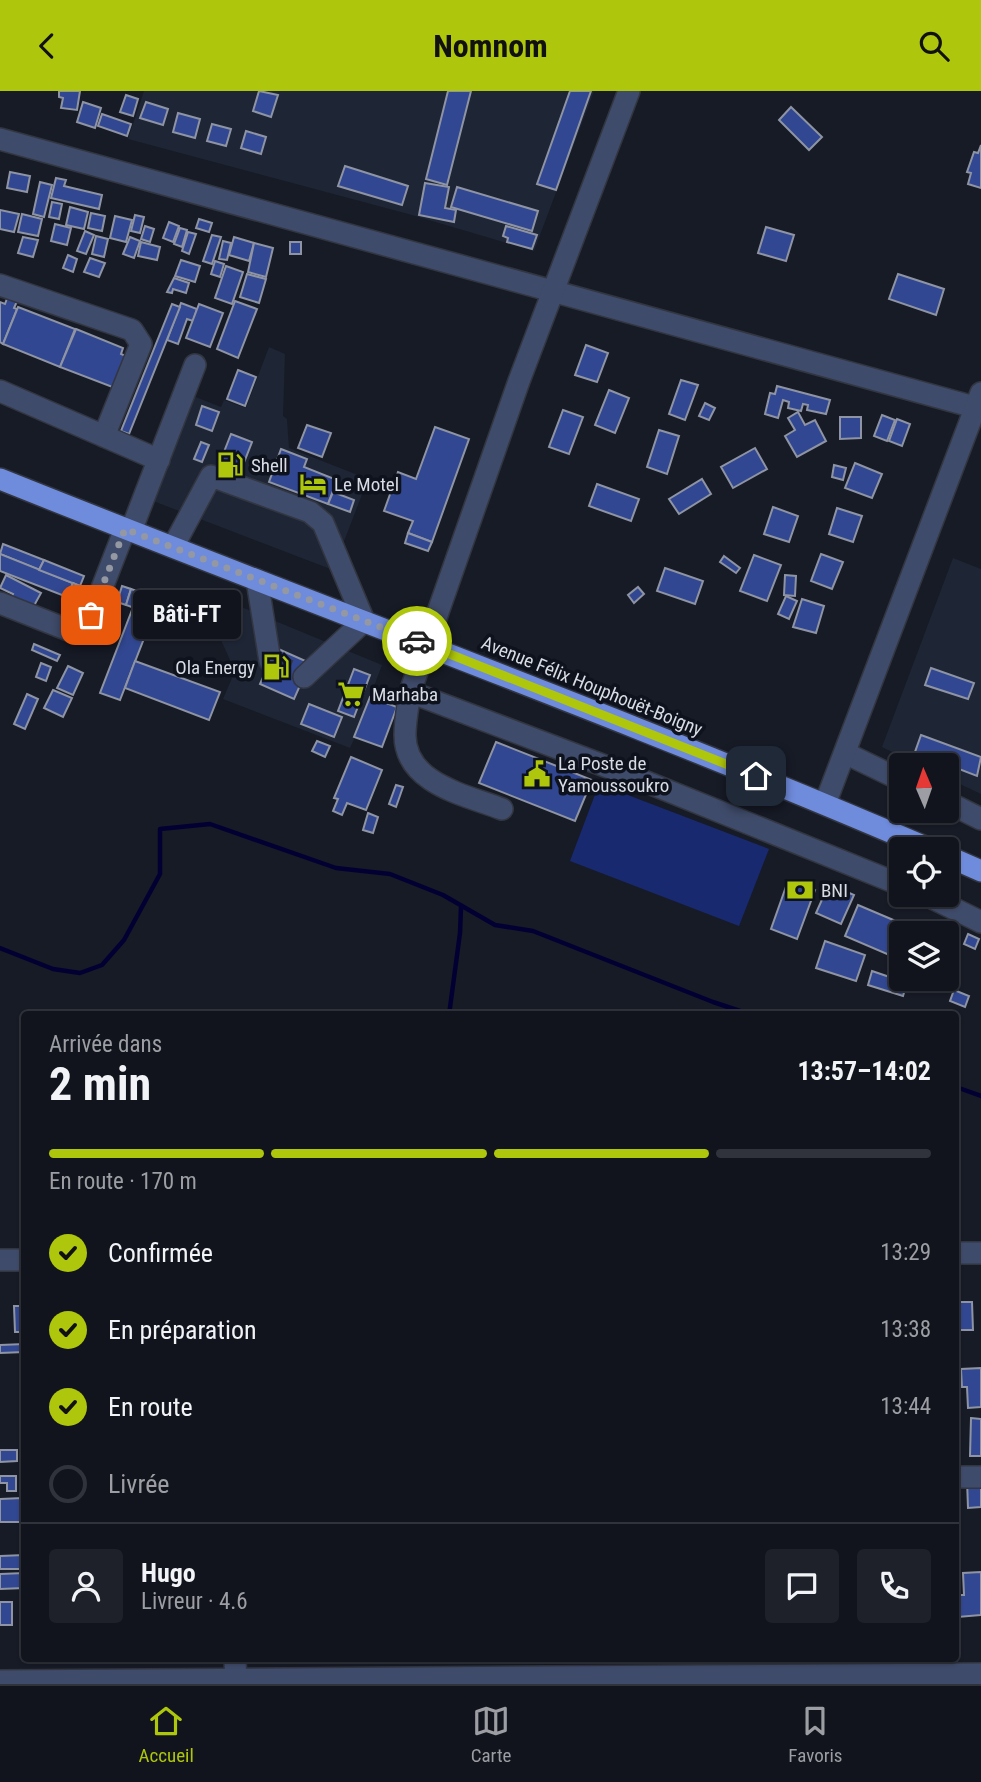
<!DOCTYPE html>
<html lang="fr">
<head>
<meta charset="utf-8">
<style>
	body { margin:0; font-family:"Roboto Condensed",sans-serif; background:#1e2129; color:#f1f3f6; height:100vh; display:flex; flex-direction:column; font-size:26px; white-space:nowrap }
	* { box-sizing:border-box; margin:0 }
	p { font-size:23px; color:#9c9ea3 }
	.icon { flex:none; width:38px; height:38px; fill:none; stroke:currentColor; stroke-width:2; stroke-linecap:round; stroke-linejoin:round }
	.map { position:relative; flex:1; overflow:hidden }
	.side { position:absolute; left:21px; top:920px; width:938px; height:651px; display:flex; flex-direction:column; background:#11141c; border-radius:7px; box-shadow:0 2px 5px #0004,0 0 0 2px #30333b }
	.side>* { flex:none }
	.needle { width:46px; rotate:358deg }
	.fabs { position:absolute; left:889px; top:662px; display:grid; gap:14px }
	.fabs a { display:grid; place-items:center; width:70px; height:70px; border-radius:7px; background:#11141c; box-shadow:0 2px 5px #0004,0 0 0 2px #30333b; font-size:35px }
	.pin { position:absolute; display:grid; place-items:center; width:60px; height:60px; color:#fff; margin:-30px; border-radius:14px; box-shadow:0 4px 10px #0006 }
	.courier { position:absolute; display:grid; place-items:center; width:70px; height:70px; margin:-35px; border:5px solid #aec60b; border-radius:50%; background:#fff; color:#222; box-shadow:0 2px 9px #0007 }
	.bubble { position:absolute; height:49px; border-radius:7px; background:#11141c; box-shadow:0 2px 5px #0004,0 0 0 2px #30333b; font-size:23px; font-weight:700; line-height:49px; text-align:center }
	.overview em { font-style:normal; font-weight:700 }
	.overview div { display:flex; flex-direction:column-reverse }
	.overview { display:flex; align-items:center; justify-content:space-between; height:119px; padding:0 28px }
	h1 { font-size:46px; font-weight:700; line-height:52px }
	.bar { display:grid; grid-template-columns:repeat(4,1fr); gap:10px 7px; align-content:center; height:84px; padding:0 28px }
	.bar i { height:9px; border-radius:5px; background:#30333b }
	.bar .selected { background:#aec60b }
	.bar p { grid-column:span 4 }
	.line { display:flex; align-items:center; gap:18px; padding:0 28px; border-top:2px solid #30333b }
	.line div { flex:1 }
	.round { display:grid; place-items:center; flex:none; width:74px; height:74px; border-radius:7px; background:#1e2129 }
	ol { padding:0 28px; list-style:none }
	li { display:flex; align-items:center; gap:21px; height:77px }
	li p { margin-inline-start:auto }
	li .icon { padding:7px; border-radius:50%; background:#aec60b; color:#111; stroke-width:4 }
	li:last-child { color:#9c9ea3 }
	li i { width:38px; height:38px; border:4px solid #30333b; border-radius:50% }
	header { display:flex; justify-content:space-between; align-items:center; height:91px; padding:0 28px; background:#aec60b; color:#111; font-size:32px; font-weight:700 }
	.dock { display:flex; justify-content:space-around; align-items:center; height:98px; border-top:2px solid #30333b; background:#11141c; font-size:19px; color:#9c9ea3 }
	.dock a { display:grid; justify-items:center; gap:4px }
	.dock .selected { color:#aec60b }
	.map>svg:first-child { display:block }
	.built { fill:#1e2535 }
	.green { fill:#18296f }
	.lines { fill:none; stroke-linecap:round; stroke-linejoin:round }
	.stream { stroke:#020032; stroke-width:4.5 }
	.building { fill:#314791; stroke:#8e94a3; stroke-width:2 }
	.minor-tunnel { stroke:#343842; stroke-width:21; stroke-dasharray:21 10; stroke-linecap:butt }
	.minor-casing { stroke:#323641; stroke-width:24 }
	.highway-casing { stroke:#323641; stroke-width:24 }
	.minor { stroke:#3f4b6a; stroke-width:21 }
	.highway { stroke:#6f8bdb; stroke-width:21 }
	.done { stroke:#9498a2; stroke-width:7; stroke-dasharray:0 12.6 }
	.route { stroke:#aec60b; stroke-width:9 }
	.labels { text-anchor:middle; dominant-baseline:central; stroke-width:7; stroke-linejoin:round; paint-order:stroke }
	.poi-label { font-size:19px; fill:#d8dce4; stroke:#0e121c; text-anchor:start }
	.street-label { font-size:19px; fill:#d8dce4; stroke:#0e121c }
</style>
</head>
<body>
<header><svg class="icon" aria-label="back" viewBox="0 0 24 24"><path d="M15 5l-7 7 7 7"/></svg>Nomnom<svg class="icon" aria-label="search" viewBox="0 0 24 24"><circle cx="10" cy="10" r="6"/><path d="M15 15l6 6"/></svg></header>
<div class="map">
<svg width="981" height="1593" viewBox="0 0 981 1593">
	<rect width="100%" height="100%" fill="#171b26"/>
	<g class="built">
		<path d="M144 0H594L534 160 412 124 128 48Z"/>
		<path d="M269 256 285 263 283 325 287 328 289 357 368 388 333 479 153 410 193 305 221 316 224 309 246 317Z"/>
		<path d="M953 467 981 478V703L947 687V674H919L882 656Z"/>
		<path d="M198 498 382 574 370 606 397 616 382 656 355 646 350 657 223 608 235 580Z"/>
	</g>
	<path class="green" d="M599 693 769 758 739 835 570 770Z"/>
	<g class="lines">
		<g class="stream">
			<path d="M0 857 53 878 80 882 102 874 124 849 160 783V738L210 733 336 777 390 783 443 804 495 834 533 840 713 911 752 924"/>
			<path d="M449 924 460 842 461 816"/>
			<path d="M956 996 981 1005"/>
		</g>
	</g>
	<g class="building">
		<path d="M59 0H80L77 19 61 17 63 7 59 6Z"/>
		<path d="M259 0 278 4 271 26 253 20Z"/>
		<path d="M448 0H471L447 94 426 88Z"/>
		<path d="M570 0H591L556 99 537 93Z"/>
		<path d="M126 4 138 8 133 25 120 21Z"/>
		<path d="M83 11 101 17 95 37 77 31Z"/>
		<path d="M146 11 168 18 163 34 140 27Z"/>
		<path d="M791 16 822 46 809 59 779 29Z"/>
		<path d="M178 22 200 28 195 47 173 41Z"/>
		<path d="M102 23 131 33 127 45 98 35Z"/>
		<path d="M212 33 231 38 226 55 207 50Z"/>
		<path d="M246 40 266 46 261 63 241 57Z"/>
		<path d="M981 54V97L968 93 971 82 967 81 974 61 978 62Z"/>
		<path d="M345 75 408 95 402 114 338 95Z"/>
		<path d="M10 81 30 85 27 101 7 97Z"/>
		<path d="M56 87 66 89 64 95 102 104 99 118 51 107Z"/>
		<path d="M40 91 52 94 44 126 33 123Z"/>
		<path d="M425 92 449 96 445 117 456 119 454 131 419 124Z"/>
		<path d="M457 96 538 120 532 140 451 116Z"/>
		<path d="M52 111 62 113 59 128 49 126Z"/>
		<path d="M70 116 88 121 84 138 66 134Z"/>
		<path d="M0 119 19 123 14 141 0 138Z"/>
		<path d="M91 122 105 125 102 140 88 137Z"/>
		<path d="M22 123 42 128 38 145 18 141Z"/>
		<path d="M135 124 144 126 140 142 131 140Z"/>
		<path d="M115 125 132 129 126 151 110 147Z"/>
		<path d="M199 128 212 132 209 141 196 137Z"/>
		<path d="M169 131 179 135 173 151 163 147Z"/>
		<path d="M55 133 71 137 67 154 51 150Z"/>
		<path d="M145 135 154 138 150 151 141 148Z"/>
		<path d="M506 135 537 144 532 158 507 151 508 147 503 145Z"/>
		<path d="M766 136 794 144 786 170 758 162Z"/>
		<path d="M180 137 187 139 182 156 174 153Z"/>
		<path d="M85 140 94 144 86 163 77 160Z"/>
		<path d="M188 141 196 143 189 163 182 160Z"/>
		<path d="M212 144 221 146 212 173 203 170Z"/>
		<path d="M96 145 108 148 104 166 92 163Z"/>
		<path d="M23 146 38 149 33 166 18 162Z"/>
		<path d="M130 146 140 150 134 167 123 163Z"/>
		<path d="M234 146 254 152 249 170 229 164Z"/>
		<path d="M223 150 231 152 227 169 219 168Z"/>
		<path d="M141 151 160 156 157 169 138 165Z"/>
		<rect x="290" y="151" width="11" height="12"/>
		<path d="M254 152 273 157 266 186 248 181Z"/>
		<path d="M68 164 77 168 73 181 63 177Z"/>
		<path d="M90 167 105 172 99 186 84 181Z"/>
		<path d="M181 169 200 175 195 191 175 185Z"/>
		<path d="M215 170 224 173 220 186 211 183Z"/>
		<path d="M226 175 243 181 232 213 215 207Z"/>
		<path d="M247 183 266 188 259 212 240 206Z"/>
		<path d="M898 183 944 198 936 224 889 208Z"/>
		<path d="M174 187 189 192 186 202 173 198 172 202 167 201Z"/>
		<path d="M9 202 19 206 14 217 17 218 3 253 0 251V211L5 213Z"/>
		<path d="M235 210 257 218 238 267 217 258Z"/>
		<path d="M181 212 197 218 193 230 187 228 178 253 167 249Z"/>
		<path d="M172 213 180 216 129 343 121 340Z"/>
		<path d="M199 213 223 222 210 256 186 247Z"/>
		<path d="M18 216 75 238 60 276 3 253Z"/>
		<path d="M76 238 123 257 121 263 128 266 115 297 60 276Z"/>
		<path d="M586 254 608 262 597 291 575 284Z"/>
		<path d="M238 279 256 286 245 315 227 308Z"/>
		<path d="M681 289 698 294 685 329 669 323Z"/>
		<path d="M777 295 830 309 826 323 807 319 808 314 803 313 801 320 788 317 789 311 783 309 778 327 765 323 770 302 775 303Z"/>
		<path d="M609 299 629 307 615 342 595 334Z"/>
		<path d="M705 312 715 317 709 329 699 325Z"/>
		<path d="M202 315 219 321 212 340 196 334Z"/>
		<path d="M563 319 583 326 569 363 549 356Z"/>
		<path d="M798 321 805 334 815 329 826 350 797 366 785 345 795 339 788 327Z"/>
		<path d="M882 324 895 329 887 350 874 345Z"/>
		<path d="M840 326H861V347L840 348Z"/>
		<path d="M897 328 910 333 902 355 889 350Z"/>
		<path d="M307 334 331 342 322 366 298 357Z"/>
		<path d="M435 336 469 348 432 451 408 442 413 430 384 420 398 381 416 388Z"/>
		<path d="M659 339 679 345 667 383 647 376Z"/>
		<path d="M231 343 252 351 234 397 213 389Z"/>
		<path d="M201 351 209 354 202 371 194 368Z"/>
		<path d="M755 357 767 378 733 397 721 376Z"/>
		<path d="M281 358 307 368 304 376 337 389 328 413 269 391Z"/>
		<path d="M855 372 882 383 872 407 845 397Z"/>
		<path d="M834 374 846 377 843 389 832 386Z"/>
		<path d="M702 388 711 403 679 423 669 408Z"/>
		<path d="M597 393 639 408 631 430 589 415Z"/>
		<path d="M333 401 354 409 350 421 328 413Z"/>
		<path d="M773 416 798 425 789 451 764 443Z"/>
		<path d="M837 417 862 425 853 451 829 443Z"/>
		<path d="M408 442 432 451 428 460 405 452Z"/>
		<path d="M3 453 44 469 39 479 0 463Z"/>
		<path d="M0 463 73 492 67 506 0 480Z"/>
		<path d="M821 463 843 471 832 498 811 490Z"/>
		<path d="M754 464 781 474 767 510 740 500Z"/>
		<path d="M724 465 740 477 736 482 720 471Z"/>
		<path d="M44 469 84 485 80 495 39 479Z"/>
		<path d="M665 477 703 490 695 513 657 500Z"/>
		<path d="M6 484 41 502 30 522 9 511 13 503 0 497Z"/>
		<path d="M785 484 796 485 795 505 784 504Z"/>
		<path d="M73 492 87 498 81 512 67 506Z"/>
		<path d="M122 495 131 498 126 514 117 511Z"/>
		<path d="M638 496 644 503 634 512 628 504Z"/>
		<path d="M131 498 143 502 137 518 126 514Z"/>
		<path d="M143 502 159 508 152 527 136 521Z"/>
		<path d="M786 505 797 510 789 528 778 523Z"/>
		<path d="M802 508 824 515 816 542 793 536Z"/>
		<path d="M132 519 152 527 120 609 100 602Z"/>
		<path d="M34 553 60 564 57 570 32 559Z"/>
		<path d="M276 557 310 572 294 608 260 593Z"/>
		<path d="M135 570 220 601 209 629 125 597Z"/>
		<path d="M41 572 51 576 46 590 36 586Z"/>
		<path d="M68 575 83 582 73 604 57 597Z"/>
		<path d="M931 577 974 592 968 608 925 594Z"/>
		<path d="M354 578 370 584 354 626 338 620Z"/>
		<path d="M53 599 72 607 63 626 44 617Z"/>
		<path d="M27 603 38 608 25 638 14 633Z"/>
		<path d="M370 606 397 616 382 656 354 646Z"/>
		<path d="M309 613 342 626 334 646 301 633Z"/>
		<path d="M921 644 981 666 977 685 915 661Z"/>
		<path d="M317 650 330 655 325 666 312 660Z"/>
		<path d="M496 651 592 689 575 730 479 692Z"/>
		<path d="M351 666 382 679 366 719 347 712 342 724 333 720 338 708 334 707Z"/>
		<path d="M396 694 403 696 396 716 389 713Z"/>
		<path d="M368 722 378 726 373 742 363 739Z"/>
		<path d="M788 790 815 799 797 848 771 838Z"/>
		<path d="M829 793 854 804 841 833 816 822Z"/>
		<path d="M858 814 924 842H901V869L845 845Z"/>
		<path d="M968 843 979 848 975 858 964 853Z"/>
		<path d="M825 850 865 864 856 890 816 877Z"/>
		<path d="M872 880 907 892 903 905 868 894Z"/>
		<path d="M954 899 969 905 965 916 950 910Z"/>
		<path d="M956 1211H972L973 1239H956Z"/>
		<path d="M14 1215H24V1241H15Z"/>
		<path d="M24 1253V1261L0 1262V1254Z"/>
		<path d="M981 1277V1316L968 1317 967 1296H962L961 1278Z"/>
		<path d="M971 1327 981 1328V1365H970Z"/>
		<path d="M0 1359H17V1370L0 1371Z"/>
		<path d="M0 1385H16V1400H7V1392H0Z"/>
		<path d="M967 1389H981V1416L968 1417Z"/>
		<path d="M22 1407V1431H0V1408Z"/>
		<path d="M24 1464V1478H0V1465Z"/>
		<path d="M981 1481V1524L958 1526 957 1504H964L963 1482Z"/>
		<path d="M24 1482V1497L0 1498V1483Z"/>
		<rect x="0" y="1511" width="12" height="23"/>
	</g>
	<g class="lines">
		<path class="minor-tunnel" d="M270 570 304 586"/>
		<g class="minor-casing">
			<g id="minor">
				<path d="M0 48 981 318"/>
				<path d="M0 194 132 239 141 253 104 345"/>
				<path d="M0 300 159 369"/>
				<path d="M131 440 195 274"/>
				<path d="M173 456 211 385 310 421 323 432 364 530 304 586"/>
				<path d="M257 489 270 570"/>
				<path d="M0 512 71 540H78L88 533 125 438"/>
				<path d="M410 601 634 686 901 794"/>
				<path d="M845 662 901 689"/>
				<path d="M947 711 981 728"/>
				<path d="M825 713 981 302"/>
				<path d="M502 718C466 704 405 693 405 644 405 630 408 615 410 601L519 290 629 0"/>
				<path d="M924 803 981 831"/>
				<path d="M956 1162H981"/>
				<path d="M0 1169H24"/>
				<path d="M956 1386H981"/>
				<path d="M235 1568 236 1593"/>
				<path d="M0 1590 981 1583"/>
			</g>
		</g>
		<g class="highway-casing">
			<g id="highway">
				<path d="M0 388C309 512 623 626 930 758"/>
				<path d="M947 765 981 780"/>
			</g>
		</g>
		<use href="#minor" class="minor"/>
		<use href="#highway" class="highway"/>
	</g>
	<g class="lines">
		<path class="done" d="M91 524 125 438 417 550"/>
		<path class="route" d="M417 550 756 685"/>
	</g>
	<defs>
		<g id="fuel-bare" transform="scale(2.1)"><path d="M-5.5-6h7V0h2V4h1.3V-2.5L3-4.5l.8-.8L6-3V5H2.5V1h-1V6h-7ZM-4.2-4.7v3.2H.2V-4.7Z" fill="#aec60b" stroke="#0e121c" stroke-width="2.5" paint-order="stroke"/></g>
		<g id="hotel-bare" transform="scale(2.1)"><path d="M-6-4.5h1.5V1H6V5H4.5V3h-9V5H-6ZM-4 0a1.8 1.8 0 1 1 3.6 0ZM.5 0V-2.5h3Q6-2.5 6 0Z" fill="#aec60b" stroke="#0e121c" stroke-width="2.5" paint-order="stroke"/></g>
		<g id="supermarket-bare" transform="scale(2.1)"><path d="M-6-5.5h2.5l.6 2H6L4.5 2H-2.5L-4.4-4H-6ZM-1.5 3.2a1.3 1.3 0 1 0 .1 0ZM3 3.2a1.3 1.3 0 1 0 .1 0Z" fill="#aec60b" stroke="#0e121c" stroke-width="2.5" paint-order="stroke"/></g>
		<g id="civic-bare" transform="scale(2.1)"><path d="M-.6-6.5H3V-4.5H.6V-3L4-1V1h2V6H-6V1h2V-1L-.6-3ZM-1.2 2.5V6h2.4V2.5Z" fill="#aec60b" stroke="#0e121c" stroke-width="2.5" paint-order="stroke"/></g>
		<g id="bank-bare" transform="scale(2.1)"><path d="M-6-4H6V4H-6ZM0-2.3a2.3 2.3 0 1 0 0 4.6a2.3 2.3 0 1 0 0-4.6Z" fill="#aec60b" stroke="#0e121c" stroke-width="2.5" paint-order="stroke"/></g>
	</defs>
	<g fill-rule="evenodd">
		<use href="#fuel-bare" x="230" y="374"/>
		<use href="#hotel-bare" x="313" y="393"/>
		<use href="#fuel-bare" x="276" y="576"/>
		<use href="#supermarket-bare" x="351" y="603"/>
		<use href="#civic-bare" x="537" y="683"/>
		<use href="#bank-bare" x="800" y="799"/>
	</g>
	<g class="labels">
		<g class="poi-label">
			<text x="251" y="374">Shell</text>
			<text x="334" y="393">Le Motel</text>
			<text x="255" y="576" text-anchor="end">Ola Energy</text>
			<text x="372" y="603">Marhaba</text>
			<text x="558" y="672">La Poste de<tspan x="558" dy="22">Yamoussoukro</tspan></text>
			<text x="821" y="799">BNI</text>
		</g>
		<g class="street-label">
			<text transform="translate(592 595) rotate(22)">Avenue Félix Houphouët-Boigny</text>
		</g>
	</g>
</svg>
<div class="fabs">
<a><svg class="needle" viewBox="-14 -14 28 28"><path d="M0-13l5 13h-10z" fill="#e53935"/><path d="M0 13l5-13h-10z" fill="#9c9ea3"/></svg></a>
<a><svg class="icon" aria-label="locate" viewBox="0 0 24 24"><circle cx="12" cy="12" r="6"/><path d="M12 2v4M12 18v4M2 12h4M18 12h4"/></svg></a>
<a><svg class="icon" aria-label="layers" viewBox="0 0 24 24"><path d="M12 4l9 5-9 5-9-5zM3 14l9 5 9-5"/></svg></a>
</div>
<div class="pin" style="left:91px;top:524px;background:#ea580c"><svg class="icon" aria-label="bag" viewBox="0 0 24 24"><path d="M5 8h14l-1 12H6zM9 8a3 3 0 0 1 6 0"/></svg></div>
<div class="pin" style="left:756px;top:685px;background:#1f2937"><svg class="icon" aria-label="home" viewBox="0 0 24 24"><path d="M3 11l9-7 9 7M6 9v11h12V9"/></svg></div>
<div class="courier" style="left:417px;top:550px"><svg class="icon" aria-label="car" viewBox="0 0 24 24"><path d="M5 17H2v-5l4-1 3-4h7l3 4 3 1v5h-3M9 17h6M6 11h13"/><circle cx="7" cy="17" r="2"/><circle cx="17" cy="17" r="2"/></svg></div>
<div class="bubble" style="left:133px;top:499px;width:108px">Bâti-FT</div>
<section class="side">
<div class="overview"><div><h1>2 min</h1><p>Arrivée dans</p></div><em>13:57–14:02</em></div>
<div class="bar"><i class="selected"></i><i class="selected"></i><i class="selected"></i><i></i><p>En route · 170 m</p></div>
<ol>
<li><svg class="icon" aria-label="check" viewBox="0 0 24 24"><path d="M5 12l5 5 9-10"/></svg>Confirmée<p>13:29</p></li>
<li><svg class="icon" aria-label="check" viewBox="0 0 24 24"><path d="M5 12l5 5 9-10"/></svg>En préparation<p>13:38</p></li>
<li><svg class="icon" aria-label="check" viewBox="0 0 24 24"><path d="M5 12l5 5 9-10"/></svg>En route<p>13:44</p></li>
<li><i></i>Livrée</li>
</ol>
<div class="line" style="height:126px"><a class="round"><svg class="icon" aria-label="person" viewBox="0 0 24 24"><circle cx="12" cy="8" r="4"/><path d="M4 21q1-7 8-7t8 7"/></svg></a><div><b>Hugo</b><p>Livreur · 4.6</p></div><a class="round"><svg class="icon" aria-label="chat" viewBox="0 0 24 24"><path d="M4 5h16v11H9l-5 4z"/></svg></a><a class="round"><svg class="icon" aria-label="phone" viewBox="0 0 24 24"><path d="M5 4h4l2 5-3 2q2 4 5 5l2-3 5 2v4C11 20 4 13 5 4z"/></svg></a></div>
</section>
</div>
<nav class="dock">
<a class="selected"><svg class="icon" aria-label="home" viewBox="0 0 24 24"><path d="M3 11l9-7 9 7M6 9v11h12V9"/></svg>Accueil</a>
<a><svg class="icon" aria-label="map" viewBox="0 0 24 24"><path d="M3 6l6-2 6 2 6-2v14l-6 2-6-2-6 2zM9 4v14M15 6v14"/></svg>Carte</a>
<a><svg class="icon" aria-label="saved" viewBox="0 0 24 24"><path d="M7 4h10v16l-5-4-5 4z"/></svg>Favoris</a>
</nav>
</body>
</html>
